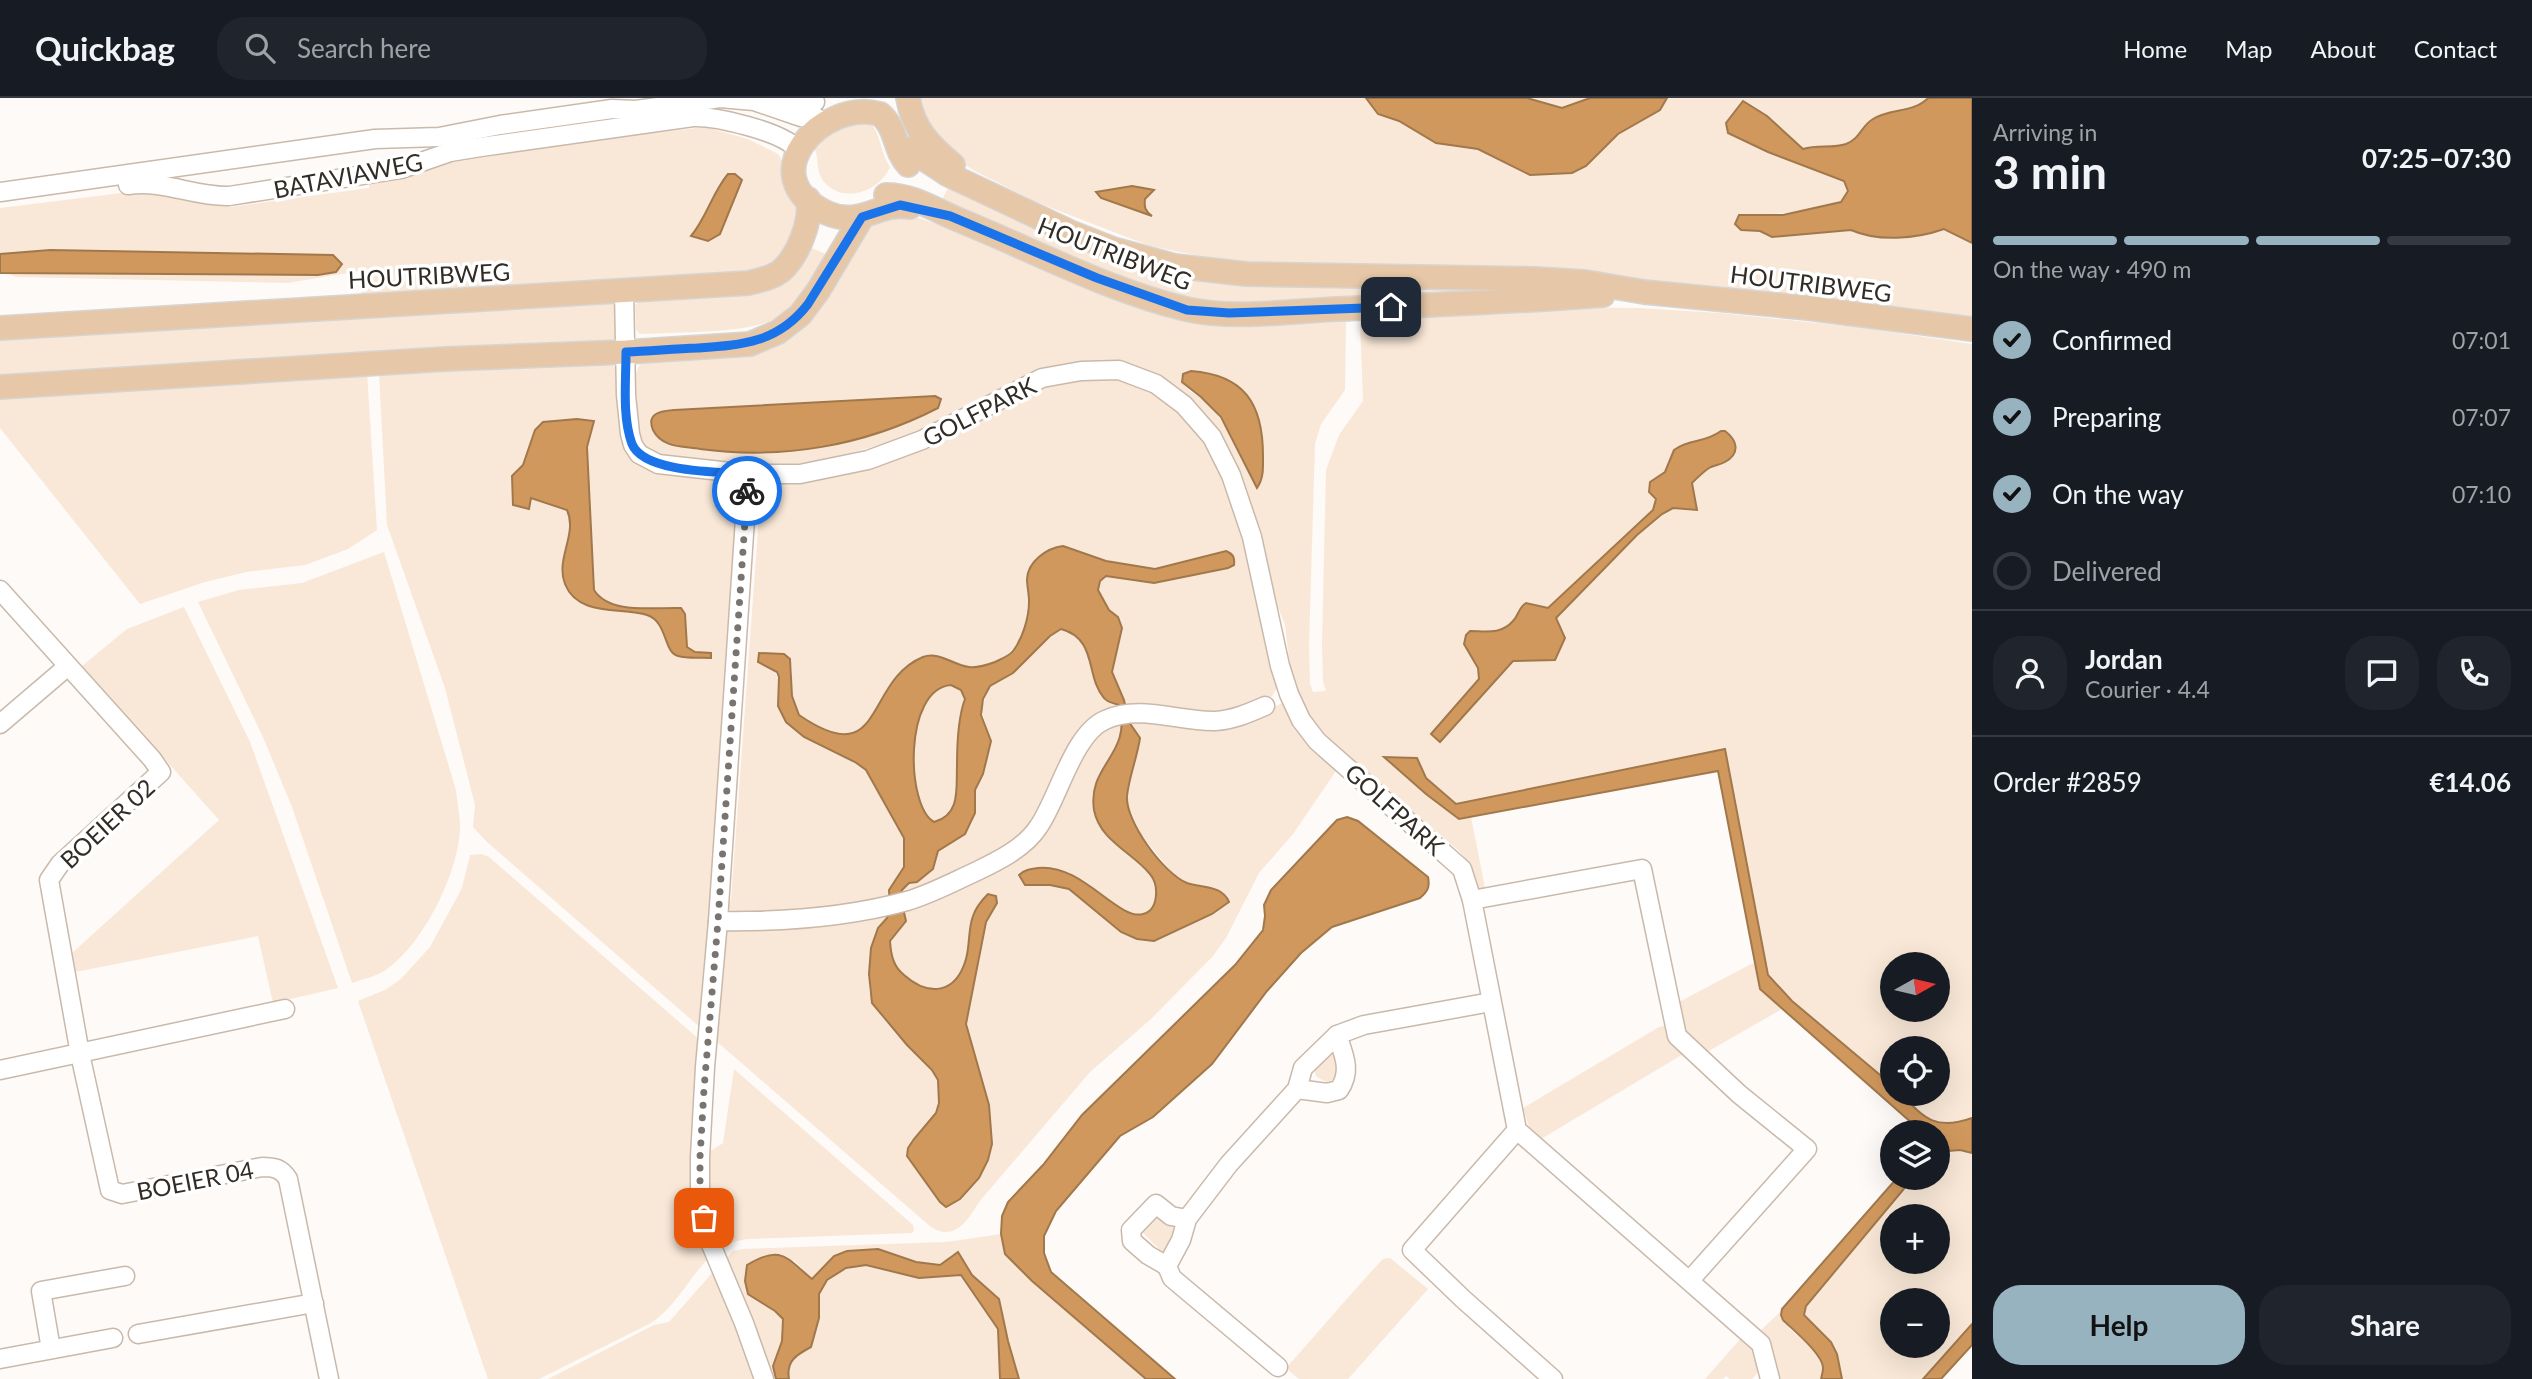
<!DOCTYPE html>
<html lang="en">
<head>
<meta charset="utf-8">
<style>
	body { margin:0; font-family:Lato,sans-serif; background:#20242c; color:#f1f3f6; height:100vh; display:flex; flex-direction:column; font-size:26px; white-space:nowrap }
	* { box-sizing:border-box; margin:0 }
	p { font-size:23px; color:#9ea1a6 }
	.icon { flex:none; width:38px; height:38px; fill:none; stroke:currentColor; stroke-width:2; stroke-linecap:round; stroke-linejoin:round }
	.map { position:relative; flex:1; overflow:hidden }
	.side { display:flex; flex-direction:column; background:#171b24; width:560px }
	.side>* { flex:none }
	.needle { width:46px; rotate:82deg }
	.buttons { position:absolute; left:1880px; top:854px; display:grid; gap:14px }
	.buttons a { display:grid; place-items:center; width:70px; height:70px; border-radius:50%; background:#171b24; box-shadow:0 7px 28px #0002; font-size:35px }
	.pin { position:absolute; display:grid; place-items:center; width:60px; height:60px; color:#fff; margin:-30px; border-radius:14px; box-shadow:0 4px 10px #0006 }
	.courier { position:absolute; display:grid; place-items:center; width:70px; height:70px; margin:-35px; border:5px solid #1a73e8; border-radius:50%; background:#fff; color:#222; box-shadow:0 2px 9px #0007 }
	.summary em { font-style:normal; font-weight:700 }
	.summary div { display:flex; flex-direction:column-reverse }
	.summary { display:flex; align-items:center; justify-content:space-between; height:119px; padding:0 21px }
	h1 { font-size:46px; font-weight:700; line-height:52px }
	.bar { display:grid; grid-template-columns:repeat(4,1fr); gap:10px 7px; align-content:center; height:84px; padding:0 21px }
	.bar i { height:9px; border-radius:5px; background:#363941 }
	.bar .selected { background:#97b3bf }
	.bar p { grid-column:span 4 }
	.line { display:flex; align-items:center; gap:18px; padding:0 21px; border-top:2px solid #363941 }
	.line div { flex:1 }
	.round { display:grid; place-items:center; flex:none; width:74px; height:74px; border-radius:28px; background:#20242c }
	ol { padding:0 21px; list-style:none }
	li { display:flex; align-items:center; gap:21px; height:77px }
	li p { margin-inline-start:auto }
	li .icon { padding:7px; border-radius:50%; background:#97b3bf; color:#111; stroke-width:4 }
	li:last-child { color:#9ea1a6 }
	li i { width:38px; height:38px; border:4px solid #363941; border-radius:50% }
	.cta { display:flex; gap:14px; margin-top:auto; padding:14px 21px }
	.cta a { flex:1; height:80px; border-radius:28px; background:#97b3bf; color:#111; font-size:28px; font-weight:700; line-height:80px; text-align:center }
	.cta a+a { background:#20242c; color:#f1f3f6 }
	header { display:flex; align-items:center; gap:42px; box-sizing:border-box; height:98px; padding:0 35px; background:#171b24; border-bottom:2px solid #363941 }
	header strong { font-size:33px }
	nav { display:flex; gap:38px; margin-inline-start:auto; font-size:24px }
	.search { width:490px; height:63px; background:#20242c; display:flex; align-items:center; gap:18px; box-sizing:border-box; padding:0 24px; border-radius:28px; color:#9ea1a6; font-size:26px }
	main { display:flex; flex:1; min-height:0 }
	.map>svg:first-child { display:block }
	.green { fill:#f9e8d7; fill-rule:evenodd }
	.water { fill:#d0985d; stroke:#a1784c; stroke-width:2; fill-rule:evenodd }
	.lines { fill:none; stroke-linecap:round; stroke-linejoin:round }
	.minor-casing { stroke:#c9b9ab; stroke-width:21 }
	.major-casing { stroke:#d6d5d4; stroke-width:26 }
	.minor { stroke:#fff; stroke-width:18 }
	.major { stroke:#e6c7a7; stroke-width:23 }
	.done { stroke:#79746f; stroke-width:7; stroke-dasharray:0 12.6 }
	.route { stroke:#1a73e8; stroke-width:9 }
	.labels { text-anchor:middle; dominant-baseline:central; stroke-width:7; stroke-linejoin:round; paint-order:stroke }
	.street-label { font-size:24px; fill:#322c26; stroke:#fff }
</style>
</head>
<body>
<header>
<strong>Quickbag</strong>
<div class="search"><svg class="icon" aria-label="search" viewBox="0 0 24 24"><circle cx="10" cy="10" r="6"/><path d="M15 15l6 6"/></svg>Search here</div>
<nav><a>Home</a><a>Map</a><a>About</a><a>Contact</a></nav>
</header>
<main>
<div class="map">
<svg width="1972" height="1281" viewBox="0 0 1972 1281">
	<rect width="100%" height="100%" fill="#fdfaf7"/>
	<g class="green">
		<path d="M915 0H1366L1378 16 1399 23 1436 45 1478 51 1530 77H1554L1586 68 1618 36 1660 12 1667 0H1928C1917 12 1901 8 1887 16 1881 19 1873 22 1867 27 1858 35 1856 43 1842 47 1828 50 1817 46 1803 51L1767 18 1728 35 1768 54 1844 83 1848 93 1841 104C1806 113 1785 117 1749 116L1741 132 1760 133 1772 139 1851 132C1873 142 1903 141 1927 137 1932 136 1937 132 1942 132 1953 131 1962 142 1972 145V233L1346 169 1219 162 1150 148 1036 104 975 73 945 54 932 41ZM1132 88 1152 92C1144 100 1142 108 1150 118L1101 100 1096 94Z"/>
		<path d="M1527 0H1590L1562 10Z"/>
		<path d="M870 24C882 39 880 54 890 69 880 93 845 106 825 85 818 77 818 69 817 59 817 58 814 49 814 48 814 42 820 34 823 28Z"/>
		<path d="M705 29 748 41 778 56 785 68 800 116 786 156 764 172 728 176 362 197 360 173 287 185 16 179 0 172V110L146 92 230 109 369 90V84L471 57ZM728 76H735L708 143 691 138 701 125 719 86Z"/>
		<path d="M948 90 1094 154 1606 193 1353 207 1205 204 1164 197 1119 181 941 104Z"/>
		<path d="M902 115 950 130 1009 154 1049 173 1113 199 1236 225 1290 227 1346 221 1345 292 1321 326 1315 346 1309 547 1310 586 1313 594 1326 593 1323 584 1322 547 1326 372 1339 337 1363 303 1360 220 1518 209 1640 210 1719 215 1857 229 1972 246V1020C1935 1033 1926 1020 1901 996H1937V950H1892V987L1792 903 1767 877 1725 654 1460 708 1385 659 1426 696 1459 721 1471 719 1486 795C1473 791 1476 782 1472 771 1470 764 1463 758 1458 752L1332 646 1305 614 1292 583 1285 527 1206 319 1099 265 906 340 813 365 744 368 679 361 646 352C631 329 635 301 636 275L639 268 649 259 776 243 859 131ZM1181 279 1231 282 1245 295 1255 310 1261 330 1262 382C1254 371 1246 361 1239 351 1228 335 1221 319 1207 305 1199 297 1182 292 1181 279ZM918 320C855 349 787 357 718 353ZM1892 866H1937V912H1892Z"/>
		<path d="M804 147 826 156C813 180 799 205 776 220 750 236 673 234 640 236L636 232 635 207 643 201 742 194Z"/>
		<path d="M616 202 617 236 616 242 609 244 0 280V240Z"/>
		<path d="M610 265 618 272 627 348 735 383 741 392 701 930 487 744 473 729 475 707 445 590 387 427 379 274ZM577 321 593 323 587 348 594 492 599 499 610 506 635 509 685 533 687 549 695 554 711 555V560L695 558 664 536 658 523 646 517 598 510 575 501C571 490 562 473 563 462 565 444 575 430 567 412L530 400 529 410 512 378Z"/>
		<path d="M367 275 377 432 348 451 305 467 246 474 205 484 140 506 0 330V297Z"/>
		<path d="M1099 276 1142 286 1197 327 1237 409 1278 588 1272 598 1234 615 1104 616 1040 715 1022 737 981 765 914 795 839 813 734 815 726 808 731 802 761 391 765 384 827 379 1053 282ZM1063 449 1106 463 1155 471 1216 455 1138 483 1122 479 1106 478C1081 500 1120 511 1122 529 1123 543 1112 559 1112 573 1112 581 1119 591 1121 599L1119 603 1097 587C1092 564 1086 538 1061 531L1050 538 1013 575 990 588 981 611 991 643 983 676 975 692V716L971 727 938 753 933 771 917 784 901 777 906 757 904 740 866 672 855 664 804 639 778 608C778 594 783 577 769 569L784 556 790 561 792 572V598L799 617C826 635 853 651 874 616 883 602 888 585 902 575 911 567 926 563 937 558 947 561 957 567 968 569 977 570 986 567 994 564 1028 551 1030 510 1027 479Z"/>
		<path d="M384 454 456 692C457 704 460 717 460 729 459 774 424 845 387 871 378 878 363 881 352 885L292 709 263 639 198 504 239 492 302 485Z"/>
		<path d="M184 509 250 644 338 890 273 905 258 838 75 874 71 856 219 722 82 568 127 531Z"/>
		<path d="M951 587 961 592 965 601 959 619 958 694 952 713 946 720 934 724C906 708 903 591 951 587Z"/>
		<path d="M1284 604 1338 670 1293 736 1259 775 1226 840 1213 858 1151 921 1090 974 979 1104C968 1122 955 1144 931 1129L715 942 724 836 733 830 794 831 851 822 1021 752 1088 645 1107 626 1124 621 1258 617ZM1140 640 1127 701 1131 718 1142 738 1174 777 1186 784 1205 789 1228 804 1212 816 1175 834 1092 809 1069 791 1050 787H1025L1028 772 1045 769 1064 773 1085 783 1125 813 1137 817 1146 815 1154 807 1156 799 1152 778 1111 743 1098 679 1120 643ZM989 796 997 805 986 824 966 926 973 955 946 1109 940 1104 907 1058 936 1015 939 1005 938 982 932 972 907 947 869 894 871 850 890 843C891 857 893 868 904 877 929 899 956 896 966 861 970 847 968 831 973 818 976 809 982 802 989 796Z"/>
		<path d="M482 756 489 759 700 942 696 1051 712 1052 723 1045 734 971 913 1127 914 1133 912 1135 748 1141C698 1146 689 1202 649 1226L539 1281H488L358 903 385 892 401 881 430 849 462 790 470 757Z"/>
		<path d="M1755 864 1760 891 1782 911 1707 954 1682 931 1677 905Z"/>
		<path d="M1668 927 1685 955 1541 1041 1530 1032 1523 1010 1659 929Z"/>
		<path d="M1332 946 1339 975 1333 983 1326 984 1316 978 1313 967Z"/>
		<path d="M1947 1052 1972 1055V1248L1941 1281H1842L1837 1256 1831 1244 1804 1217 1806 1208 1913 1080H1937V1054ZM1892 1118H1937V1164H1892ZM1892 1202H1937V1248H1892Z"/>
		<path d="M1155 1119C1166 1122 1172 1126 1176 1135L1166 1153 1162 1154 1141 1133Z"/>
		<path d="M1001 1136 1005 1156 1032 1183 1146 1281H1019L1008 1243 999 1201 972 1177 958 1154 951 1157 940 1168 916 1164 878 1151 823 1171 812 1182 794 1162 748 1196 775 1213 783 1221 782 1243 773 1268 776 1281H771L726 1161 733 1153 743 1151 947 1144Z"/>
		<path d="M1390 1160 1428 1191 1348 1281H1299L1286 1270C1319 1234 1350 1196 1383 1161Z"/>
		<path d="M866 1167 919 1180 961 1177 998 1231 1000 1281H789C785 1256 813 1241 819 1219 822 1205 816 1194 826 1183 836 1172 852 1169 866 1167Z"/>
		<path d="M713 1174 752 1254 760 1281H548L654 1227 669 1224Z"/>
		<path d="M1781 1213C1783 1240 1829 1245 1821 1281H1777L1768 1242 1760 1233Z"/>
		<path d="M1743 1238 1757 1254 1760 1272 1752 1281H1730L1726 1278 1723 1281H1705Z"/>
	</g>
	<g class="water">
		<path d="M1366 0H1527L1562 10 1590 0H1667L1660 12 1618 36 1586 68 1572 75 1530 77 1478 51 1436 45 1399 23 1378 16Z"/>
		<path d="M1928 0H1972V145L1944 131C1916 141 1878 144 1851 132L1772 139 1760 133 1741 132 1735 126 1739 117H1783L1841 104 1848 93 1844 83 1768 54 1728 35 1726 25 1743 3 1767 18 1803 51C1818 46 1832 51 1846 46 1861 40 1861 28 1873 21 1890 10 1914 15 1928 0Z"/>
		<path d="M728 76H735L742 82 720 136 708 143 691 138C707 119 712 95 728 76Z"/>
		<path d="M1132 88 1154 92 1145 101C1144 109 1145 113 1152 118L1101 100 1096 94Z"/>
		<path d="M50 152 333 157 342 166 336 174 318 177 0 175V156Z"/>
		<path d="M1191 273C1244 277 1263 305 1263 358 1263 369 1264 380 1257 390L1221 319 1201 299 1182 284 1183 276Z"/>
		<path d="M935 298 941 301 938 310C864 348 782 362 700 351 683 348 662 350 653 332 646 315 661 313 674 312Z"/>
		<path d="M577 321 594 323 587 349 594 492C610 517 654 509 681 510L685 516 687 549 695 554 711 555V560C701 559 688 561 678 558 663 554 668 524 647 517 621 509 578 519 565 486 555 461 578 436 567 412L531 400 529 411 513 407 512 378 523 367 535 332 543 324Z"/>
		<path d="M1721 333H1725C1737 342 1741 355 1725 364 1720 367 1714 367 1709 370 1703 374 1697 380 1692 385L1697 412 1673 410 1662 416 1637 437 1556 520 1565 540 1555 562 1513 563 1440 644 1431 636 1479 581 1478 570 1464 546 1466 537 1470 533C1485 533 1501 537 1513 523 1519 517 1518 510 1526 505L1548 510 1653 412 1656 401 1649 394 1650 384 1665 374 1674 352C1690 340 1703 346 1721 333Z"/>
		<path d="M1063 448 1106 463 1155 471 1226 453C1233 456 1235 459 1234 467L1228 470 1154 485 1106 478 1100 483 1098 492 1109 512 1118 519 1122 530 1112 574 1124 602 1129 624 1140 640C1137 660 1129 679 1127 698 1125 723 1164 776 1187 785 1202 790 1222 787 1229 804L1212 816 1154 843 1137 841 1121 834 1069 791 1050 787H1025L1019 777C1024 772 1030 771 1038 770 1082 765 1118 823 1143 816 1159 812 1159 787 1150 776 1132 754 1100 743 1094 712 1087 666 1133 657 1119 607 1114 605 1108 605 1104 600 1085 578 1098 541 1061 531L1050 538 1013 575 990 588 983 601 981 617 991 643 983 676 975 692V715L965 736 938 753 933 771 917 784 909 785 902 792 900 797 906 823 890 843C891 857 893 868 904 877 929 899 956 896 966 861 970 847 968 831 973 818 976 809 982 802 988 796L996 798 997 805 986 824 966 926 989 1007 992 1046 988 1062 979 1080 960 1101 946 1109 940 1104 907 1058 908 1050 914 1041 936 1015 939 1005 938 982 932 972 907 947 872 905 869 876 871 850 878 830 887 820 890 812 889 792 904 769V740L866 672 855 664 804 639 786 624 778 608 779 579 777 574 758 564 759 555 784 556 790 561 792 598 799 617C885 676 864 583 923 559 939 553 953 567 969 569 977 570 987 567 995 564 1001 561 1009 558 1013 553 1023 540 1029 519 1029 503 1029 496 1027 488 1027 481 1028 463 1047 450 1063 448ZM951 587 961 592 965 601C958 619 957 648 957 668 956 690 961 717 934 724 906 709 903 591 951 587Z"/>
		<path d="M1725 651 1768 877 1792 903 1892 987V996H1901C1925 1021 1936 1033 1972 1020V1055L1960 1052 1937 1054V1034H1922L1760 891 1718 673 1459 721 1426 696 1384 659 1417 660 1426 680 1456 706Z"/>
		<path d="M1347 719 1358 723 1428 779C1430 789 1428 793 1420 800L1332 829 1301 855 1267 893 1212 966 1153 1019 1120 1038 1056 1113 1044 1138V1155L1051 1174 1175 1281H1146L1032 1183 1005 1156 1001 1136 1002 1118 1008 1104 1043 1067 1082 1017 1235 867 1263 832 1265 818 1264 807 1271 792 1337 722Z"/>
		<path d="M1897 1080H1913L1806 1208 1804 1217 1831 1244 1837 1256 1842 1281H1821C1822 1277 1823 1274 1823 1270 1823 1256 1793 1232 1783 1222L1781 1217 1782 1211Z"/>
		<path d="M878 1151 916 1164 940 1167 958 1154 972 1177 999 1201 1008 1243 1019 1281H1000L998 1231 961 1177 919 1180 866 1167 846 1170 827 1182 819 1196V1220L811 1249C796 1257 786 1263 789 1281H776L773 1268 782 1243 783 1221 775 1213 748 1196 745 1183 747 1167C782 1146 786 1160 812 1181L834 1158 847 1153Z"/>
		<path d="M1972 1226V1247L1941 1281H1923Z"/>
	</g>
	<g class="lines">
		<g class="minor-casing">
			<g id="minor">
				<path d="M783 0 799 7 815 4"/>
				<path d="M128 87C166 82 193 99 229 98L401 71 450 54 481 49 693 19C716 18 778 33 795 49"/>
				<path d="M0 94 375 41 439 39 500 27 612 11 636 12 720 0 754 3 801 19H816"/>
				<path d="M624 192 626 297 630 336 633 347 639 356 658 366 748 376H800L868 362 922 342 1042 280 1081 273 1119 272 1156 286 1184 307 1212 339 1231 377 1252 439 1280 568 1289 596 1301 622 1317 643 1462 771 1472 802 1517 1032 1761 1246 1770 1281"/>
				<path d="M0 492 152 661 161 674 60 766 49 782 80 956 110 1092 122 1096 262 1069C274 1069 281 1070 288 1081L329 1281"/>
				<path d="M0 626 68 568"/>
				<path d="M1472 802 1642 771 1677 938 1739 996 1807 1051 1690 1182"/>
				<path d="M718 823 748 376"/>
				<path d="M0 972 285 911"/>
				<path d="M1297 991 1327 995 1339 992C1352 973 1344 957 1337 937"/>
				<path d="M1517 1032 1412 1152 1463 1201 1553 1281"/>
				<path d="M1167 1168 1148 1157 1132 1143 1131 1132 1156 1106 1171 1118 1187 1121"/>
				<path d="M138 1236 314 1205"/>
				<path d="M51 1251 41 1193 125 1178"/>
				<path d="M0 1261 113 1240"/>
				<path d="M1278 1269 1172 1180 1167 1168 1181 1142 1187 1121 1229 1066 1297 991 1303 970 1337 937 1364 927 1491 904"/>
				<path d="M764 1281 744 1225 707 1137 700 1103V1059L705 969 718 823C782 824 845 820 907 803 931 796 953 784 975 774 998 763 1025 750 1039 728 1058 701 1073 636 1105 622 1140 606 1179 624 1215 623 1233 622 1249 615 1265 608"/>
			</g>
		</g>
		<g class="major-casing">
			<g id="major">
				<path d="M908 0C913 31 930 48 953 67"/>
				<path d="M909 51 947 76 1070 134 1113 151 1175 168 1246 176 1535 181 1585 184 1644 194 1808 210 1972 231"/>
				<path d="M908 67C894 52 897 30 880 16 822 0 750 79 827 115 860 130 880 103 910 109"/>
				<path d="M886 97C914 97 934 112 959 122 1033 152 1109 193 1186 211 1232 222 1291 213 1339 211 1427 207 1515 204 1603 197"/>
				<path d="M0 230 749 185C760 182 772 180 781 173 798 158 812 123 808 101"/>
				<path d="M0 289 445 261 626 254 750 246 778 234 800 217 818 193 862 119"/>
			</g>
		</g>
		<use href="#minor" class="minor"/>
		<use href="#major" class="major"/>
	</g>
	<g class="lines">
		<path class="done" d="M704 1120 700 1103V1059L704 991 718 823 747 393"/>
		<path class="route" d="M747 393 748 376C720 374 644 375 632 346 622 319 626 283 626 254 650 253 673 251 697 250 742 247 778 245 808 206L862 119 900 107 950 118 1097 180 1187 212 1229 215 1391 209"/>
	</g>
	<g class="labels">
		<g class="street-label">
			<text transform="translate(348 77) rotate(-11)">BATAVIAWEG</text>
			<text transform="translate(1115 155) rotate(21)">HOUTRIBWEG</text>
			<text transform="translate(429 177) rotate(-3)">HOUTRIBWEG</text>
			<text transform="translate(1811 185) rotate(7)">HOUTRIBWEG</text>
			<text transform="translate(979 313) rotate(-27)">GOLFPARK</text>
			<text transform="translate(1395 711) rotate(42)">GOLFPARK</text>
			<text transform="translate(107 725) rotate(-43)">BOEIER 02</text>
			<text transform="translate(195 1082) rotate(-11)">BOEIER 04</text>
		</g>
	</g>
</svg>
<div class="buttons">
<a><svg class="needle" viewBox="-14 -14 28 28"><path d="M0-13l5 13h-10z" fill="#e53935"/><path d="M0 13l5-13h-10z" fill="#9ea1a6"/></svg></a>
<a><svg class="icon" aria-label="locate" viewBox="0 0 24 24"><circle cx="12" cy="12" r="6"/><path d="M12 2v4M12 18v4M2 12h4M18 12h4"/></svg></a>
<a><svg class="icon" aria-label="layers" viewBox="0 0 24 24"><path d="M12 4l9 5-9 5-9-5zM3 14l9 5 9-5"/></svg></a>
<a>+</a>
<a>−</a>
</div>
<div class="pin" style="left:704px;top:1120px;background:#ea580c"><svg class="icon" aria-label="bag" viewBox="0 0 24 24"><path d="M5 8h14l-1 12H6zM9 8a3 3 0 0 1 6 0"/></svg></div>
<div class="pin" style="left:1391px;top:209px;background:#1f2937"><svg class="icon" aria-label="home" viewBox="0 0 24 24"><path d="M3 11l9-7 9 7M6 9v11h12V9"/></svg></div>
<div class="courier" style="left:747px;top:393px"><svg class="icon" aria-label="bike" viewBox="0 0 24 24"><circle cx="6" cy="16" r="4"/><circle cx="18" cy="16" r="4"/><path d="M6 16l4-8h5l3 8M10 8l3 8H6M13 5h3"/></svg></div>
</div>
<section class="side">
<div class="summary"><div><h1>3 min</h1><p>Arriving in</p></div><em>07:25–07:30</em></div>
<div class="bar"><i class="selected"></i><i class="selected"></i><i class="selected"></i><i></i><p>On the way · 490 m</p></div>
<ol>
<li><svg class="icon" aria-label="check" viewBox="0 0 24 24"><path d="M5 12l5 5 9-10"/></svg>Confirmed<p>07:01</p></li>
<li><svg class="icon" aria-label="check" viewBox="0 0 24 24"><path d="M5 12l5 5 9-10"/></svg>Preparing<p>07:07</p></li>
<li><svg class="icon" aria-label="check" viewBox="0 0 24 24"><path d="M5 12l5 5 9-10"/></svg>On the way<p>07:10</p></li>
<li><i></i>Delivered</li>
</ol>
<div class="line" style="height:126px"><a class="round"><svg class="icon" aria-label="person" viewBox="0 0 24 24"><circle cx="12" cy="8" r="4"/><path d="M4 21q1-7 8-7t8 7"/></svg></a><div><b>Jordan</b><p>Courier · 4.4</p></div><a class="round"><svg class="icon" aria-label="chat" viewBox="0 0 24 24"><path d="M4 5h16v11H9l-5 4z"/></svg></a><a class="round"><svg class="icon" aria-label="phone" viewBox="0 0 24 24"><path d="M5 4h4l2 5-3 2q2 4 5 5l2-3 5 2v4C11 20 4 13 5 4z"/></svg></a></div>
<div class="line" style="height:91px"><div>Order #2859</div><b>€14.06</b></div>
<div class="cta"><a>Help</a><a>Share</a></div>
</section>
</main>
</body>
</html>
